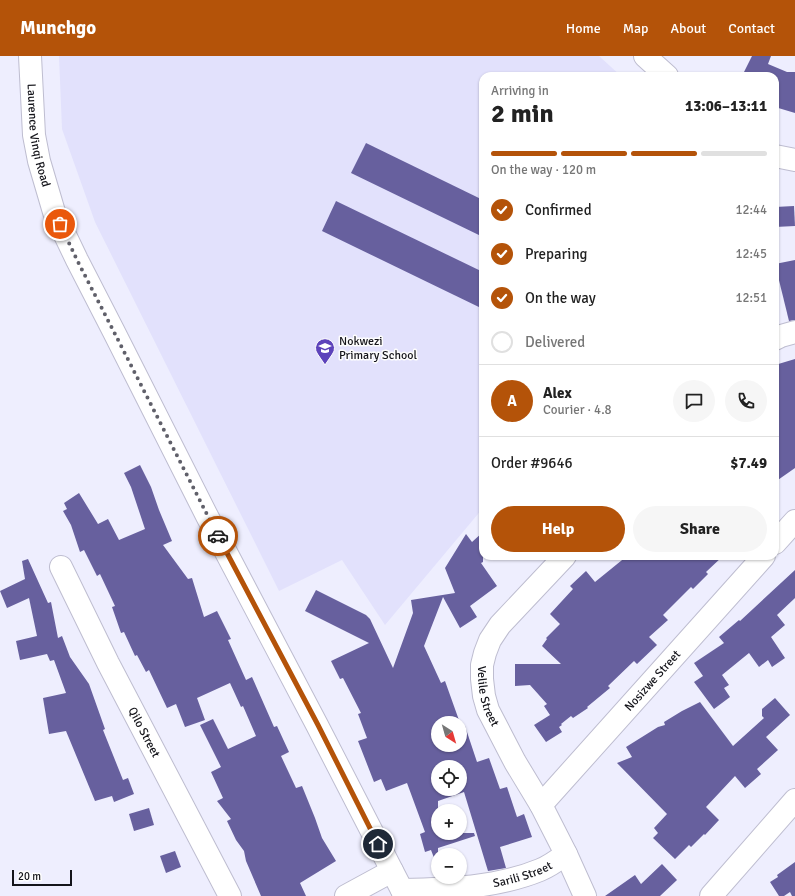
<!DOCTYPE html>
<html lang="en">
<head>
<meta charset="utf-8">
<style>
	body { margin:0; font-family:Signika,sans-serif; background:#f6f6f6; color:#222; height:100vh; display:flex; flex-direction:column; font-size:15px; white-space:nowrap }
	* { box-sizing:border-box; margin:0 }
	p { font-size:13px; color:#767676 }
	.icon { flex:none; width:22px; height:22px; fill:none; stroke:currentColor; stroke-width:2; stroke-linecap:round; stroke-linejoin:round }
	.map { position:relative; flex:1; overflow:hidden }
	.details { position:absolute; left:479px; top:16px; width:300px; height:488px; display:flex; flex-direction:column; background:#fff; border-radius:12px; box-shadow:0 1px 3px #0004 }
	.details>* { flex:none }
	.needle { width:26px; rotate:143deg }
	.buttons { position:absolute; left:431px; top:660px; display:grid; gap:8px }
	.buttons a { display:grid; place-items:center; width:36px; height:36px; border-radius:50%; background:#fff; box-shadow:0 1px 3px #0004; font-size:20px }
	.scale { position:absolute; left:12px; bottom:10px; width:60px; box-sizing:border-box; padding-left:4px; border:2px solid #14141a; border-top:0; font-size:11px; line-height:14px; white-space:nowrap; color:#14141a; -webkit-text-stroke:3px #fdfdfd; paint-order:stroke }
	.pin { position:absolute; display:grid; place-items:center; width:34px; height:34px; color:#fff; margin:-17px; border:2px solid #fff; border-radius:50%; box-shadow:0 1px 4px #0007 }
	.courier { position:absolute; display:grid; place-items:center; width:40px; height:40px; margin:-20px; border:3px solid #b45309; border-radius:50%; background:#fff; color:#222; box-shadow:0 1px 5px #0007 }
	.head em { font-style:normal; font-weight:700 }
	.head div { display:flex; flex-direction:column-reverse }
	.head { display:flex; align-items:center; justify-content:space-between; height:68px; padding:0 12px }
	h1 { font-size:26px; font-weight:700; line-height:30px }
	.bar { display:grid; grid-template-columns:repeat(4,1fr); gap:6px 4px; align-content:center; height:48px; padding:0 12px }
	.bar i { height:5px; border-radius:3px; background:#e0e0e0 }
	.bar .selected { background:#b45309 }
	.bar p { grid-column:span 4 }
	.line { display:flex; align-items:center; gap:10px; padding:0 12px; border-top:1px solid #e0e0e0 }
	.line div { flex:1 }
	.round { display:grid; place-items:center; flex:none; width:42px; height:42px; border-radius:21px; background:#f6f6f6 }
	ol { padding:0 12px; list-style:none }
	li { display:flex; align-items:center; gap:12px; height:44px }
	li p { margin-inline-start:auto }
	li .icon { padding:4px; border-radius:50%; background:#b45309; color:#fff; stroke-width:4 }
	li:last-child { color:#767676 }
	li i { width:22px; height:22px; border:2px solid #e0e0e0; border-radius:50% }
	.primary-button { display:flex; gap:8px; margin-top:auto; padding:8px 12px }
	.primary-button a { flex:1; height:46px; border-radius:24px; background:#b45309; color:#fff; font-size:16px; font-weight:700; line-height:46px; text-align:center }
	.primary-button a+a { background:#f6f6f6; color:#222 }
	header { display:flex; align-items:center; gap:24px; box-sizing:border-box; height:56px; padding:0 20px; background:#b45309; color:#fff }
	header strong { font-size:19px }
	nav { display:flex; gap:22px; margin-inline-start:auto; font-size:14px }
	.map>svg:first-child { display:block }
	.built { fill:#e2e1fc }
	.building { fill:#67609e; fill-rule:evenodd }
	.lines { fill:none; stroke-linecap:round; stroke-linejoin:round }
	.street-casing { stroke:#bebdd0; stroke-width:24 }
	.street { stroke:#fff; stroke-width:22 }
	.done { stroke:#60606a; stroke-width:4; stroke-dasharray:0 7.2 }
	.route { stroke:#b45309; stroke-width:5 }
	.labels { text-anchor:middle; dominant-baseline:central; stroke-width:3; stroke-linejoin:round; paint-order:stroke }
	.street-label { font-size:12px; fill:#14141a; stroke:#fdfdfd }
	.poi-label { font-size:12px; fill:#14141a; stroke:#fdfdfd; text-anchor:start }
</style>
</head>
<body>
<header>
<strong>Munchgo</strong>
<nav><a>Home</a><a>Map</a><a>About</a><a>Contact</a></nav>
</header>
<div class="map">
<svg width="795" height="840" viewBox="0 0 795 840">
	<rect width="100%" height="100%" fill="#eeeefe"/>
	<path class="built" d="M59 0H599L621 20H483V452L385 569 342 504 279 535 95 166 62 73Z"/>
	<g class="building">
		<path d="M752 0H771L768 8 787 16H795V57L775 51V20H742Z"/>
		<path d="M366 87 483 144V181L351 117Z"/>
		<path d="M336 145 483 216V253L322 175Z"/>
		<path d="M794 150 795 170 775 171V151Z"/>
		<path d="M795 204V264L789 265 775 208Z"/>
		<path d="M795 303V412L775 426V309Z"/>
		<path d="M140 409 151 431 159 454 172 485 163 489 188 523 192 522 204 561 217 555 231 583 228 584 246 624 252 621 274 671 277 670 289 696 281 700 296 732 302 730 315 762 322 782 336 805 300 827 306 840H261L246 805 244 795 236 784 227 765 231 763 217 745 223 742 211 716 221 711 200 669 213 663 228 693 256 680 243 650 241 651 230 627 197 642 205 664 185 671 176 648 167 652 149 614 146 616 137 599 135 600 124 576 121 577 112 551 115 550 100 518 97 520 84 494 80 496 71 469 63 455 67 453 64 447 79 437 98 468 108 463 119 484 145 473 131 431 124 417Z"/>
		<path d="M483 476V506L481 507 497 530 470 550 477 561 460 572 443 541 424 590 441 627 445 625 460 667H438V689H460V668L461 671 465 670 477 706 489 702 500 733 507 731 517 761 524 758 532 781 500 791 506 812 488 815 464 736 438 745V777H474L475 780 438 792V806L436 807 431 794 425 796 420 778 425 776 407 727 386 735 381 723 374 726 358 685 367 682 358 658 361 657 343 622 340 623 331 605 369 587 305 555 316 534 366 559 370 563 393 612 413 557 411 544 455 537 445 512 466 478 472 486ZM438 711H460V733H438Z"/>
		<path d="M627 500H723L706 516 708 518 693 533 691 531 663 559 668 564 649 581 657 589 637 608 634 605 608 630 610 632 587 651 588 652 573 662 571 660 561 668 562 669 559 671 562 676 546 686 534 669 550 659 544 650 547 648 530 629 515 630V608H561L542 590 547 583 546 582 560 568 550 558 573 533 570 530 586 515 595 526Z"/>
		<path d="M28 503 48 547 51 546 58 582 62 580 70 601 89 628 105 673 103 674 123 724 128 722 134 738 114 746 112 740 95 745 66 675 49 678 43 642 66 637 54 604 50 605 47 598 20 604 16 585 37 580 29 542 7 552 0 535 25 523 22 505Z"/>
		<path d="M795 514V542L777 559 785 569 771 581 785 602 772 611 768 604 759 611 749 597 722 619 729 629 724 632 730 641 714 653 694 626 703 620 694 607 724 587 719 581 739 564 740 565Z"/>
		<path d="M775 642 790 659 766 681 778 694 757 713 761 718 745 732 735 720 706 751 719 764 705 779 704 778 691 791 689 789 675 803 653 782 658 777 654 772 667 758 617 707 632 701 626 691 658 671 665 669 664 666 682 655 700 646 733 690 764 662 762 660V653Z"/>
		<path d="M149 752 154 769 134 775 129 758Z"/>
		<path d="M175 795 181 811 166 817 160 800Z"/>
		<path d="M795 806V840H792L790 836 784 840H779L770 826 778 821 777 819Z"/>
		<path d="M662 808 677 824 660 840H605L635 819 641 828Z"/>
	</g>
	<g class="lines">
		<g class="street-casing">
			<g id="street">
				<path id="s1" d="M30 0 34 79 39 105 54 156 77 204 114 276 207 460 317 669 405 840"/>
				<path d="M645 0 667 20"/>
				<path d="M775 100 795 104"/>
				<path d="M775 283 781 280 795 276"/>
				<path d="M775 487 795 465"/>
				<path id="s2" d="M565 500 500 569 490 584 485 597 482 609V623L484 640 488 654 515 706 541 749 566 798 585 840"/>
				<path id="s3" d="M61 511 108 607 230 840"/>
				<path id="s4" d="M541 749 764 500"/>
				<path id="s5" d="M402 834C449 833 496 832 540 814 550 810 558 804 566 798"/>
				<path d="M346 840 392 815"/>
				<path d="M711 840 795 744"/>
			</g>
		</g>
		<use href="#street" class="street"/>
	</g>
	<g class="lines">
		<path class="done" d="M60 168 77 204 114 276 218 480"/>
		<path class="route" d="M218 480 318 669 378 788"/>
	</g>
	<defs>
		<g id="school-pin" transform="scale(1)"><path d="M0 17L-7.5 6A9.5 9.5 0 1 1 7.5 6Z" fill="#5d43bb" stroke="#fdfdfd"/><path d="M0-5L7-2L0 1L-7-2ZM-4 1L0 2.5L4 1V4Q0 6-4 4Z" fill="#fff"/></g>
	</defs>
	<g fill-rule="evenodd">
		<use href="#school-pin" x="325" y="292"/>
	</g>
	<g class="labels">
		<g class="street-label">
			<text stroke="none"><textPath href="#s1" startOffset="80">Laurence Vinqi Road</textPath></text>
			<text stroke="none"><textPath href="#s4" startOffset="167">Nosizwe Street</textPath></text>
			<text stroke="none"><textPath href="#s2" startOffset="171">Velile Street</textPath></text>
			<text stroke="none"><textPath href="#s3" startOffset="185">Qilo Street</textPath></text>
			<text stroke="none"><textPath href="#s5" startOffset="122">Sarili Street</textPath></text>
		</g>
		<g class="poi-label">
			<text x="339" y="285">Nokwezi<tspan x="339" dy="14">Primary School</tspan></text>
		</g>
	</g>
</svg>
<div class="buttons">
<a><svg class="needle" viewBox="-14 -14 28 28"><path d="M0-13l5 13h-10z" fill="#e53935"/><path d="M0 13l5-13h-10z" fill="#767676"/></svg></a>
<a><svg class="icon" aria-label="locate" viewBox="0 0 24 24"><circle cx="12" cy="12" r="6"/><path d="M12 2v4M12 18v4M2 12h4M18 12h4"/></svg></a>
<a>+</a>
<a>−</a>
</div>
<div class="scale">20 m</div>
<div class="pin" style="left:60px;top:168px;background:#ea580c"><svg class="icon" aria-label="bag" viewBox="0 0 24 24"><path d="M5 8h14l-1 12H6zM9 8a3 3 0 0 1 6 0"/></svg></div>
<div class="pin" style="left:378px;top:788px;background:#1f2937"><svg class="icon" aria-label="home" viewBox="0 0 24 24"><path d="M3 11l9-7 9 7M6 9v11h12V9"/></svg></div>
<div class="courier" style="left:218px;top:480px"><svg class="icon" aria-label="car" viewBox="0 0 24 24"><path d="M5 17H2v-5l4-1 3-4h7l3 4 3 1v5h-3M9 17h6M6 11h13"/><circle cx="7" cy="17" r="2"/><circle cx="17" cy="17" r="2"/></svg></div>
<section class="details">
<div class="head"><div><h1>2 min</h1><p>Arriving in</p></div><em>13:06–13:11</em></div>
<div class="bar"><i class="selected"></i><i class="selected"></i><i class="selected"></i><i></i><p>On the way · 120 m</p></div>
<ol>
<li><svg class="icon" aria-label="check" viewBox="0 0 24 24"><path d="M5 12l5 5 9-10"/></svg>Confirmed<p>12:44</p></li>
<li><svg class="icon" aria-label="check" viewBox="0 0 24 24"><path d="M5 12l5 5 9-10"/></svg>Preparing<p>12:45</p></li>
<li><svg class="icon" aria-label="check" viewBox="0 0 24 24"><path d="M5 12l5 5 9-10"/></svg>On the way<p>12:51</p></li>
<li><i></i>Delivered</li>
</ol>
<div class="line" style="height:72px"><b class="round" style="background:#b45309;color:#fff">A</b><div><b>Alex</b><p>Courier · 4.8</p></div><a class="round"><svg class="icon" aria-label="chat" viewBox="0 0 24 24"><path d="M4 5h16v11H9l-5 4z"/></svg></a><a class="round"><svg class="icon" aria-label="phone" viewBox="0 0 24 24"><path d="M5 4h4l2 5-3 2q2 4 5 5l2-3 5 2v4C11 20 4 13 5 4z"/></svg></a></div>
<div class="line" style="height:52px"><div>Order #9646</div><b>$7.49</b></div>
<div class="primary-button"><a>Help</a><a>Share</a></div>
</section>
</div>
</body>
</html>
